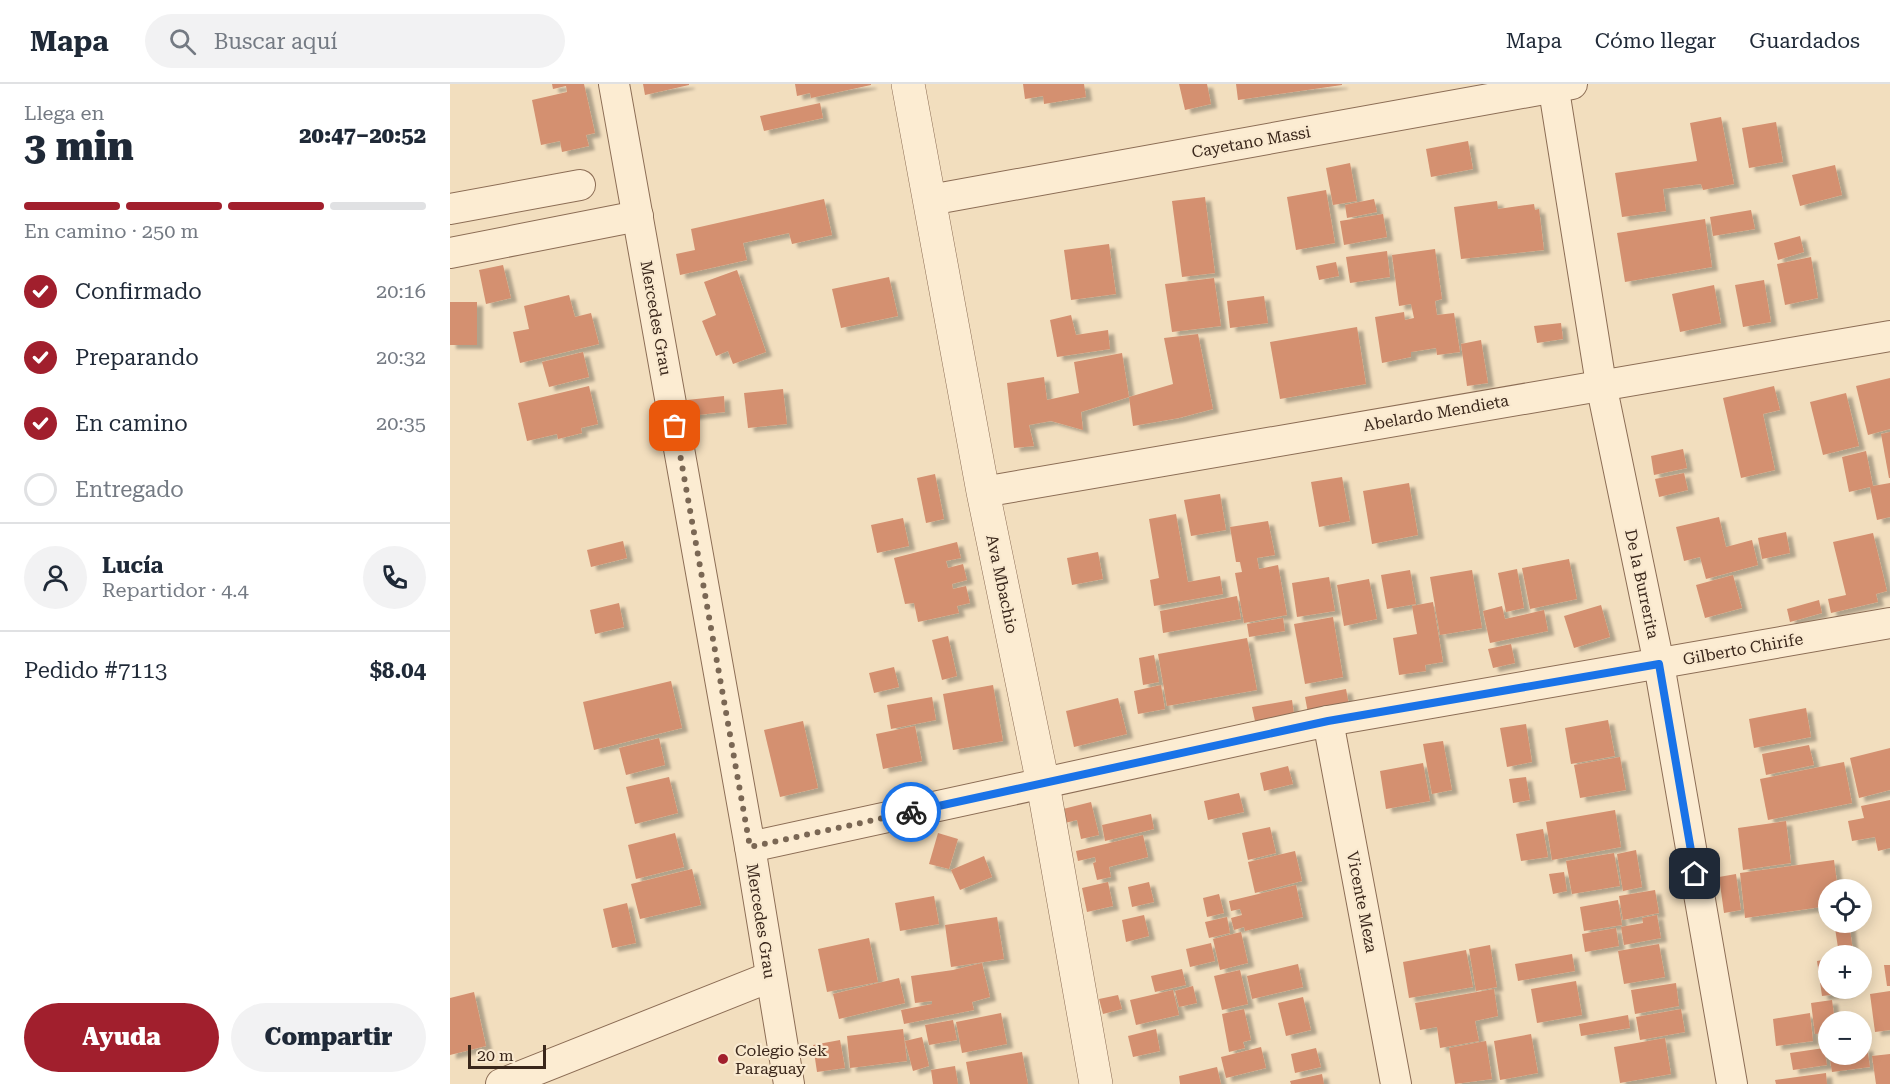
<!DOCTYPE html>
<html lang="es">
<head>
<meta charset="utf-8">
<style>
	body { margin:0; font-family:"Roboto Serif",serif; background:#f2f2f3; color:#1f2937; height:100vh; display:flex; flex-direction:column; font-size:22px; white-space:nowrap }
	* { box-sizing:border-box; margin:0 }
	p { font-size:20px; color:#747a83 }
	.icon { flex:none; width:33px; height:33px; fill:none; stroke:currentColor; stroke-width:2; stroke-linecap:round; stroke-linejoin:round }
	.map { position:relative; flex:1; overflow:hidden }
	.panel { display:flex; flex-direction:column; background:#fff; width:450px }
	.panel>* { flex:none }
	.fabs { position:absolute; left:1368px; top:795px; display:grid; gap:12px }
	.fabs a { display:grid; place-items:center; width:54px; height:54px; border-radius:50%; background:#fff; box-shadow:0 3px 15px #0003; font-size:30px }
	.scale { position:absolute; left:18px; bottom:15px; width:78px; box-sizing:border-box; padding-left:6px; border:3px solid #3a271b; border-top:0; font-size:16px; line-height:21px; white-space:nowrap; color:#3a271b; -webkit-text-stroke:4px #f9e9cf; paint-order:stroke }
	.pin { position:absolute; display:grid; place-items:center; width:51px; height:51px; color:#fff; margin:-26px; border-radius:12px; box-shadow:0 3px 9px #0006 }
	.courier { position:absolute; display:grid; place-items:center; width:60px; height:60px; margin:-30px; border:4px solid #1a73e8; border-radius:50%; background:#fff; color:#222; box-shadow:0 2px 8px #0007 }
	.head em { font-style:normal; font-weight:800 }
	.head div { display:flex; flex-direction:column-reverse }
	.head { display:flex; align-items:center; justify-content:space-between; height:102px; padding:0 24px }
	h1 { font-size:39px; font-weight:800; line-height:45px }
	.bar { display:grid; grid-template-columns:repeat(4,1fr); gap:9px 6px; align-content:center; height:72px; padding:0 24px }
	.bar i { height:8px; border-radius:4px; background:#e0e1e3 }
	.bar .on { background:#a11f2d }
	.bar p { grid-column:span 4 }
	.line { display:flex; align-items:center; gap:15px; padding:0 24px; border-top:2px solid #e0e1e3 }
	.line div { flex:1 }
	.round { display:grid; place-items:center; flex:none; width:63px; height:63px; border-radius:32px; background:#f2f2f3 }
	ol { padding:0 24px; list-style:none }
	li { display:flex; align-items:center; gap:18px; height:66px }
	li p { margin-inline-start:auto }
	li .icon { padding:6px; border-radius:50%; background:#a11f2d; color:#fff; stroke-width:4 }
	li:last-child { color:#747a83 }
	li i { width:33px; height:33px; border:3px solid #e0e1e3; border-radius:50% }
	.primary-button { display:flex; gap:12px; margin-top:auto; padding:12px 24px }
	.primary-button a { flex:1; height:69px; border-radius:36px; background:#a11f2d; color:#fff; font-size:24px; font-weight:800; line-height:69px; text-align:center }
	.primary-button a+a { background:#f2f2f3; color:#1f2937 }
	header { display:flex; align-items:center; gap:36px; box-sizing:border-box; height:84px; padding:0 30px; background:#fff; border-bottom:2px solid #e0e1e3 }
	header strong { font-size:28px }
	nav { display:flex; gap:33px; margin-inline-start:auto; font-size:21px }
	.search { width:420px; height:54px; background:#f2f2f3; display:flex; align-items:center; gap:15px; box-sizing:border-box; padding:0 21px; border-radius:33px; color:#747a83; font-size:22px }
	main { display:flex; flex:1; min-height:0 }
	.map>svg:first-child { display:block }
	.building { fill:#d49070; filter:url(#shadow) }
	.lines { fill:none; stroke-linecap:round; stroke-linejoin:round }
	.minor-casing { stroke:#8c6d55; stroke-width:32 }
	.tertiary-casing { stroke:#8c6d55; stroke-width:34 }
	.minor { stroke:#fcecd2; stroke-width:30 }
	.tertiary { stroke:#fcecd2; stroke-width:33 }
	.done { stroke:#7a6754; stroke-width:6; stroke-dasharray:0 10.8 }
	.route { stroke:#1a73e8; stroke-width:8 }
	.poi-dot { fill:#a11f2d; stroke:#f9e9cf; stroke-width:2 }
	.labels { text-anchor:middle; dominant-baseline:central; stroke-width:4.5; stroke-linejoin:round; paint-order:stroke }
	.street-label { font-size:16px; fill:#3a271b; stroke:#f9e9cf }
	.poi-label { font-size:16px; fill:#3a271b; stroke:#f9e9cf; text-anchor:start }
</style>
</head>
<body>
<header>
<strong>Mapa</strong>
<div class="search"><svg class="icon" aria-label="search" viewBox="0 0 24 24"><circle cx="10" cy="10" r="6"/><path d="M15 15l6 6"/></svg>Buscar aquí</div>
<nav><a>Mapa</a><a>Cómo llegar</a><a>Guardados</a></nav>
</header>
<main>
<section class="panel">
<div class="head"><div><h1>3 min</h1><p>Llega en</p></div><em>20:47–20:52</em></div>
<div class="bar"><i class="on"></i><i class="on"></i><i class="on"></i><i></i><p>En camino · 250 m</p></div>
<ol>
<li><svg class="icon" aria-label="check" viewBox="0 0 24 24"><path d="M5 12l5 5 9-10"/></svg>Confirmado<p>20:16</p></li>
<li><svg class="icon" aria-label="check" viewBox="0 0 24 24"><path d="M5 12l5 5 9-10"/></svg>Preparando<p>20:32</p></li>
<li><svg class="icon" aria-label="check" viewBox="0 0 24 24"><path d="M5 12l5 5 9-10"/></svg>En camino<p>20:35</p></li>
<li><i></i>Entregado</li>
</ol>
<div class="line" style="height:108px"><a class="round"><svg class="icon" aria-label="person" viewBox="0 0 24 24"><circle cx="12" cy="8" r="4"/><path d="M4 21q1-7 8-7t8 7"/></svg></a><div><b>Lucía</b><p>Repartidor · 4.4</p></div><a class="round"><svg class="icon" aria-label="phone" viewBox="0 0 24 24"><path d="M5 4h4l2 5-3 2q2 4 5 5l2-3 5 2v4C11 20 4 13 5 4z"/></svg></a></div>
<div class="line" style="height:78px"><div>Pedido #7113</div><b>$8.04</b></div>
<div class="primary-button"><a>Ayuda</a><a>Compartir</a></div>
</section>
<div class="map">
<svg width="1440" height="1000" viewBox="0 0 1440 1000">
	<defs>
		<filter id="shadow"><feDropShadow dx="6" dy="4" stdDeviation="1.5" flood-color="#0004"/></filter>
	</defs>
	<rect width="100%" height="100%" fill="#f2debe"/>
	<g class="building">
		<path d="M102 0H134L145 49 136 51 139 62 112 68 110 57 91 61 82 16 117 8 116 2 103 5Z"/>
		<path d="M193 0H239V1L195 11Z"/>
		<path d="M345 0H421V1L361 14 360 9 347 12Z"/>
		<path d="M573 0H634L636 13 594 20 593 12 575 15Z"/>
		<path d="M729 0H757L761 20 735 26Z"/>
		<path d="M786 0H892V1L788 16Z"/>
		<path d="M370 19 373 34 314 47 310 32Z"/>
		<path d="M1271 33 1284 100 1253 106 1251 100 1213 105 1216 127 1172 133 1165 89 1247 77 1240 39Z"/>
		<path d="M1326 38 1333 78 1299 84 1292 44Z"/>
		<path d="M1018 57 1023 85 981 93 976 65Z"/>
		<path d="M900 79 907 117 883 121 876 84Z"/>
		<path d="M1385 81 1392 111 1350 122 1342 91Z"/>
		<path d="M876 106 885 159 846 166 837 113Z"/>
		<path d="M755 113 765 189 732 193 722 117Z"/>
		<path d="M374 115 382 151 342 160 339 149 293 159 297 176 230 191 226 170 245 166 241 145Z"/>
		<path d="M924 115 927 128 897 134 895 121Z"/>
		<path d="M1047 117 1048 125 1084 120 1085 126 1089 125 1094 166 1011 175 1004 123Z"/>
		<path d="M1301 126 1305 145 1263 152 1260 133Z"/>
		<path d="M933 130 937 153 894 161 890 137Z"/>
		<path d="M1255 135 1262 183 1175 198 1167 149Z"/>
		<path d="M1350 152 1354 168 1328 176 1324 159Z"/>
		<path d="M659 160 666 210 621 216 614 166Z"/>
		<path d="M985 165 992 215 985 217 987 231 1004 229 1010 268 987 271 986 264 961 268V273L932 279 925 233 954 228 955 236 964 234 961 220 949 222 942 171Z"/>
		<path d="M937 167 940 193 900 199 896 173Z"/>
		<path d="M1361 173 1368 214 1335 221 1327 180Z"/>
		<path d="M886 178 889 192 869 196 866 182Z"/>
		<path d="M53 181 61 214 36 220 29 186Z"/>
		<path d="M287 186 316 268 283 280 278 267 266 272 252 237 266 231 254 198Z"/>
		<path d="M439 193 448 232 391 244 382 205Z"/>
		<path d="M764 194 771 242 722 248 715 200Z"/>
		<path d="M1314 196 1321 238 1293 243 1285 201Z"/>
		<path d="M1264 201 1271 239 1230 248 1222 210Z"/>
		<path d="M119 211 125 233 141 229 149 260 70 279 63 248 79 245 74 222Z"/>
		<path d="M814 212 818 239 780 244 777 217Z"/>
		<rect x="0" y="218" width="27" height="43"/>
		<path d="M621 231 626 251 658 246 660 265 607 273 600 236Z"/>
		<path d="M1111 239 1113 255 1087 259 1084 242Z"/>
		<path d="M907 243 916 300 830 315 820 258Z"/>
		<path d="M748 250 763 325 729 334 683 342 679 313 723 300 714 254Z"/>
		<path d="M1031 256 1038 299 1017 302 1011 260Z"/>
		<path d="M133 268 139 293 99 303 92 278Z"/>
		<path d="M672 269 679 313 631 328 633 346 601 337 579 341 584 362 564 364 557 299 594 293 597 316 629 309 624 278Z"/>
		<path d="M1440 294V345L1418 351 1406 302Z"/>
		<path d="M139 302 148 340 131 344 132 349 108 355 107 350 77 357 68 319Z"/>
		<path d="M1324 302 1330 326 1313 330 1325 386 1291 394 1273 314Z"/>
		<path d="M333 305 337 340 298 344 294 309Z"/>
		<path d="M1396 309 1409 362 1373 371 1360 318Z"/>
		<path d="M274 312 275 328 239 332 237 316Z"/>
		<path d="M1440 348V394H1439L1431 350Z"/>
		<path d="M1233 365 1237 384 1204 391 1201 372Z"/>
		<path d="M1416 367 1423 402 1440 399V433L1427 436 1420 403 1399 408 1392 373Z"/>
		<path d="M1234 389 1238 406 1209 413 1205 395Z"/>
		<path d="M485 390 494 435 476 439 467 394Z"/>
		<path d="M892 393 900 437 869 443 861 398Z"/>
		<path d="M959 399 968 451 922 460 913 407Z"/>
		<path d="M770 410 776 446 741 452 734 416Z"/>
		<path d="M726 430 738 498 770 492 773 510 704 522 700 496 709 494 699 435Z"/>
		<path d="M1269 433 1276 463 1302 456 1308 481 1256 495 1250 473 1234 477 1226 443Z"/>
		<path d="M453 434 459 462 427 469 421 441Z"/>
		<path d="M818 437 825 471 807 474 809 485 828 481 837 531 794 539 785 489 792 488 790 478H786L780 443Z"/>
		<path d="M1336 448 1340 469 1312 475 1308 454Z"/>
		<path d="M1423 449 1437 507 1426 510 1428 518 1381 529 1378 515 1396 511 1383 458Z"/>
		<path d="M173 457 177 474 141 483 137 466Z"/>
		<path d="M507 458 511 474 496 477 498 484 513 480 517 496 502 500 503 505 516 502 520 519 507 522 509 529 468 538 464 519 455 520 444 474Z"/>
		<path d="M648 468 653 495 622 501 617 474Z"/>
		<path d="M1119 475 1127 515 1080 525 1072 484Z"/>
		<path d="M1067 485 1074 524 1056 528 1048 489Z"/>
		<path d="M960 486 966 520 937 525 931 491Z"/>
		<path d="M1022 486 1032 544 990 551 980 493Z"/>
		<path d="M1283 491 1292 524 1255 534 1246 501Z"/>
		<path d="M879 493 885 527 847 533 842 499Z"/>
		<path d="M919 495 927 535 894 542 887 501Z"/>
		<path d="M787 512 791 535 713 549 710 527Z"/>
		<path d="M1369 516 1372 529 1340 538 1337 525Z"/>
		<path d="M983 518 993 578 975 581 976 587 949 591 943 554 967 550 962 522Z"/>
		<path d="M169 519 174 543 145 550 140 526Z"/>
		<path d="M1151 521 1160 553 1124 564 1114 532Z"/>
		<path d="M1052 522 1055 535 1094 526 1098 547 1040 559 1033 527Z"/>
		<path d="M883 533 893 593 855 600 844 540Z"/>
		<path d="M833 534 835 547 799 553 797 540Z"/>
		<path d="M498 552 507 592 492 596 482 556Z"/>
		<path d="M797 554 807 606 717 622 708 570Z"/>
		<path d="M1061 560 1065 579 1043 584 1038 565Z"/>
		<path d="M704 571 709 598 693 601 689 574Z"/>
		<path d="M444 583 449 603 424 609 419 589Z"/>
		<path d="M221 597 232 644 144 666 133 618Z"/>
		<path d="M543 601 553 657 503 666 493 610Z"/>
		<path d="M711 601 715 625 688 630 684 607Z"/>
		<path d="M896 605 899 621 858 629 855 613Z"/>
		<path d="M482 613 486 636 441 645 437 621Z"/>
		<path d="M668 614 677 650 624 663 616 627Z"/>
		<path d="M842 616 844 630 805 637 802 623Z"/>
		<path d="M1356 624 1361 653 1304 664 1299 635Z"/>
		<path d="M1158 636 1165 672 1121 680 1115 644Z"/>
		<path d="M353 637 368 704 330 713 314 646Z"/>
		<path d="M1076 640 1082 678 1057 683 1050 644Z"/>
		<path d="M465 642 472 677 433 685 426 650Z"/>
		<path d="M209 654 215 681 176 691 169 664Z"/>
		<path d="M993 657 1002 706 982 710 973 660Z"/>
		<path d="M1359 661 1364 681 1316 691 1312 670Z"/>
		<path d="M1440 664V706L1409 714 1400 674Z"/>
		<path d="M1170 673 1176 706 1130 714 1124 681Z"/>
		<path d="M1394 678 1402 719 1318 736 1310 695Z"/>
		<path d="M973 679 980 717 936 725 930 687Z"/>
		<path d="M838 682 843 700 814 707 810 689Z"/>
		<path d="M219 693 228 729 185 740 176 703Z"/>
		<path d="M1076 693 1080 716 1063 719 1059 695Z"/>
		<path d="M789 709 794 728 758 736 754 717Z"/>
		<path d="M1440 716V764L1428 767 1425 753 1402 757 1398 737 1414 734 1411 722Z"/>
		<path d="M641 718 649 751 631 755 627 736 615 739 613 725Z"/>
		<path d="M1165 726 1171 763 1102 776 1096 738Z"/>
		<path d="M701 730 704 745 655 757 652 741Z"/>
		<path d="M1336 737 1341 779 1293 786 1288 744Z"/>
		<path d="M820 743 826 769 798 776 792 749Z"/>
		<path d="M1093 745 1098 773 1071 777 1066 750Z"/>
		<path d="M225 749 234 783 186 795 178 761Z"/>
		<path d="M488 749 508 755 499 785 479 780Z"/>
		<path d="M693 751 698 773 659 783 661 793 647 796 643 779 646 778 645 773 628 777 626 767Z"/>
		<path d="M1186 766 1192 803 1173 807 1167 770Z"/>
		<path d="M845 767 852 797 805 809 798 778Z"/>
		<path d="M1164 769 1170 802 1122 810 1116 777Z"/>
		<path d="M534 772 542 793 510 806 501 786Z"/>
		<path d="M1384 776 1388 806H1378V822L1295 834 1290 789Z"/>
		<path d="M242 785 251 821 190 835 181 800Z"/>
		<path d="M1114 788 1117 807 1103 810 1099 790Z"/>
		<path d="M1286 790 1291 826 1274 829 1269 793Z"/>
		<path d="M658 798 663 822 637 828 632 804Z"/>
		<path d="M699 798 704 818 682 823 678 803Z"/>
		<path d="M846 801 853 833 795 847 794 843 784 846 781 834 792 831 790 825 781 827 779 817Z"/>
		<path d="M1205 806 1209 829 1173 836 1169 812Z"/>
		<path d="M769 810 774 829 757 833 753 814Z"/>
		<path d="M484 812 489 840 450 847 445 819Z"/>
		<path d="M1168 816 1172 841 1134 847 1130 823Z"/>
		<path d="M177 819 186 859 162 864 153 825Z"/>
		<path d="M694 831 699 852 676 858 672 836Z"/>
		<path d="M1207 831 1211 854 1174 861 1171 843 1193 839 1192 834Z"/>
		<path d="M547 833 554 875 501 883 495 841Z"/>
		<path d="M777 833 780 849 759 854 755 838Z"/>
		<path d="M1384 838H1399L1403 868 1389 870Z"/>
		<path d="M1166 844 1169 862 1135 868 1132 850Z"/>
		<path d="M791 848 798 879 770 886 763 855Z"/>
		<path d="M419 854 428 898 377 908 368 865Z"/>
		<path d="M761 859 765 877 740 883 736 865Z"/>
		<path d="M1209 860 1215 893 1174 900 1168 867Z"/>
		<path d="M1040 861 1047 903 1026 907 1019 865Z"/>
		<path d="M1016 866 1023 903 959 914 953 878Z"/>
		<path d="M1122 870 1125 887 1068 897 1065 880Z"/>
		<path d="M1378 875V904H1397L1398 909 1372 912 1367 877Z"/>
		<path d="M532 879 540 913 522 918 524 926 454 940 451 926 482 920V917L465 919 461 892 503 886Z"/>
		<path d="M848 880 853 903 802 915 797 892Z"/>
		<path d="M1434 881H1440V902H1437Z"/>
		<path d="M732 885 736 901 705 908 701 892Z"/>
		<path d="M790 886 798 920 772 926 764 892Z"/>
		<path d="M449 894 455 919 389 935 383 910Z"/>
		<path d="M1126 897 1132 931 1087 939 1081 905Z"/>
		<path d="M1226 899 1229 922 1185 930 1181 906Z"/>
		<path d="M743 902 747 919 729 923 725 907Z"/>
		<path d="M1044 905 1048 932 1025 937 1029 957 990 964 987 943 970 946 965 919Z"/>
		<path d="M723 906 729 931 686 941 680 916Z"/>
		<path d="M1440 907V946L1425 948 1420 910Z"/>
		<path d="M24 908 36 962 0 971V914Z"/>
		<path d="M668 911 672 925 653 930 649 915Z"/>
		<path d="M853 913 861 946 836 952 828 919Z"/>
		<path d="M1382 916 1385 938H1378V949L1365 950 1361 919Z"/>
		<path d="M794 925 801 956 793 958 795 964 779 968 772 930Z"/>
		<path d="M1231 925 1235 948 1190 956 1186 933Z"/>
		<path d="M551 929 557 960 512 969 506 938Z"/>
		<path d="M1360 929 1363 957 1326 962 1323 935Z"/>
		<path d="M1178 931 1180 944 1131 952 1129 940Z"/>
		<path d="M503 936 507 956 479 961 475 941Z"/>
		<path d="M453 945 457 977 400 984 397 952Z"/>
		<path d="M706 945 710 967 683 973 678 952Z"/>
		<path d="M1081 950 1088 989 1050 996 1044 957Z"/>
		<path d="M472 953 479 982 463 987 455 957Z"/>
		<path d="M1215 954 1221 990 1170 999 1164 963Z"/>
		<path d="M390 956 395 984 367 988 363 961Z"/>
		<path d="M1036 957 1042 995 1005 1000 999 964Z"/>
		<path d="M811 963 816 984 776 994 771 973Z"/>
		<path d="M1417 963 1420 983 1382 988 1379 970H1412V964Z"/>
		<path d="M866 964 871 983 845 989 841 970Z"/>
		<path d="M1374 964 1377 981 1343 986 1340 969Z"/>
		<path d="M572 968 578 1000H520L516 978Z"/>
		<path d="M1440 970V1000H1426L1422 972Z"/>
		<path d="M505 982 508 1000H483L481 986Z"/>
		<path d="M767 983 771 1000H730L729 992Z"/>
		<path d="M1376 989 1377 1000H1326L1325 996Z"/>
		<path d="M872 990 874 1000H841L840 997Z"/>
	</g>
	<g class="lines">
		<g class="minor-casing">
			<g id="minor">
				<path d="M164 0 300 763 339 1000"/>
				<path d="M1103 0 1151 300 1209 580 1282 1000"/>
				<path d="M480 116 1122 0"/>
				<path d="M0 125 130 101"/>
				<path d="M0 169 188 132"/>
				<path d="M533 408 1440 252"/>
				<path d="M878 637 946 1000"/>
				<path d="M300 763 878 637 1440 539"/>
				<path d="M51 1000 320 893"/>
			</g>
		</g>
		<g class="tertiary-casing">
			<path id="tertiary" d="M458 0 533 408 593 700 646 1000"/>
		</g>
		<use href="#minor" class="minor"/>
		<use href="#tertiary" class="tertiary"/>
	</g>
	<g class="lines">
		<path class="done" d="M225 342 300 763 461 728"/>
		<path class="route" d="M461 728 878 637 1209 580 1245 790"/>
	</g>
	<circle class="poi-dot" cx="273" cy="975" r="6"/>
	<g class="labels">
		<g class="street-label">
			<text transform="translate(801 58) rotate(-10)">Cayetano Massi</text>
			<text transform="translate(206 234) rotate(80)">Mercedes Grau</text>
			<text transform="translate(986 329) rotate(-10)">Abelardo Mendieta</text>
			<text transform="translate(552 500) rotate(78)">Ava Mbachio</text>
			<text transform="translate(1192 500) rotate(78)">De la Burrerita</text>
			<text transform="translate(1293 565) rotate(-10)">Gilberto Chirife</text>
			<text transform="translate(912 818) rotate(79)">Vicente Meza</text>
			<text transform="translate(311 837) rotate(81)">Mercedes Grau</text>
		</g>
		<g class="poi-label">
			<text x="285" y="966">Colegio Sek<tspan x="285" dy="18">Paraguay</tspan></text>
		</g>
	</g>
</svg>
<div class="fabs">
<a><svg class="icon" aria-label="locate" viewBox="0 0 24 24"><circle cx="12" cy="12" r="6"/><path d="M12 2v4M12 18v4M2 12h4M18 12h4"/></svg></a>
<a>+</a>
<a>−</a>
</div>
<div class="scale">20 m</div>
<div class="pin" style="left:225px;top:342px;background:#ea580c"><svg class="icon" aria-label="bag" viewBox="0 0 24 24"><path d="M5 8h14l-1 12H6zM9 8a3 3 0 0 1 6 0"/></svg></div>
<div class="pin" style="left:1245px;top:790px;background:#1f2937"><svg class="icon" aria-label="home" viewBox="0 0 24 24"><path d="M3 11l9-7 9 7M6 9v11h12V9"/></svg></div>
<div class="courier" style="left:461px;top:728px"><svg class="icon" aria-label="bike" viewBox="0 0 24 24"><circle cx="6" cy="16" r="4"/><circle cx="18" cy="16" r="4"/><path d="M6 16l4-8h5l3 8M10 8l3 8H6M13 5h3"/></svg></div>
</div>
</main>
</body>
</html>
